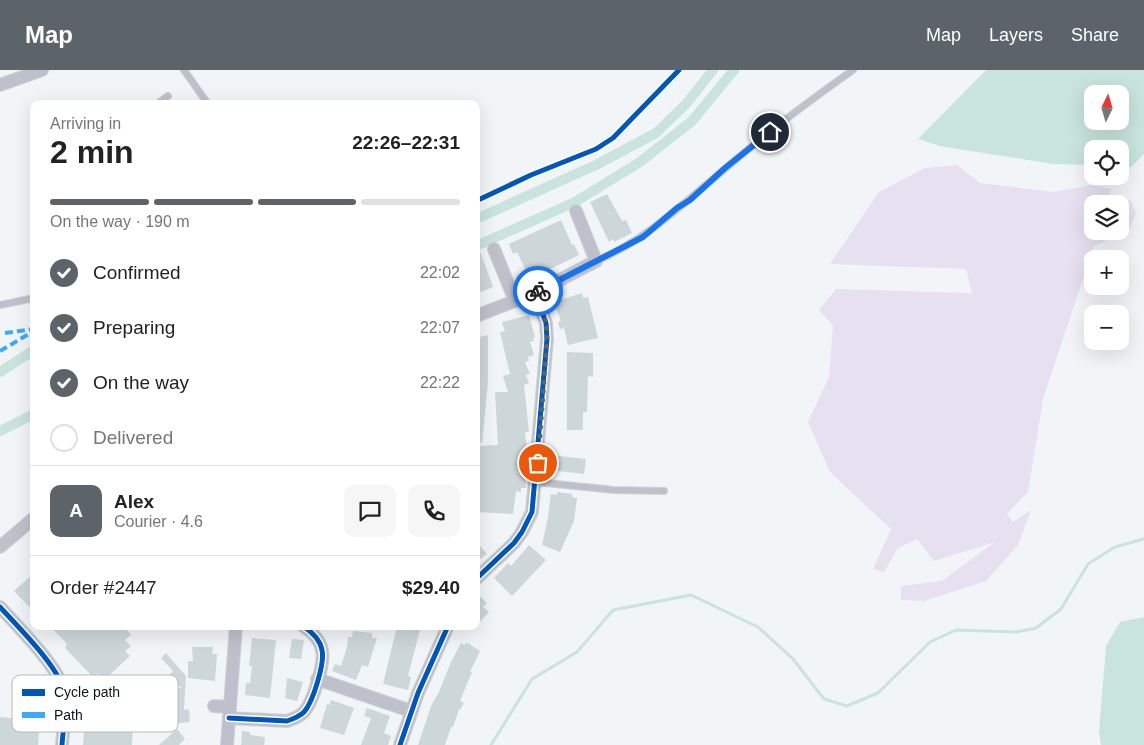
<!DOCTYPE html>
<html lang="en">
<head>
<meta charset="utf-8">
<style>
	body { margin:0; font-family:Helvetica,sans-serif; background:#f6f6f6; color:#222; height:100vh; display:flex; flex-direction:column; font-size:19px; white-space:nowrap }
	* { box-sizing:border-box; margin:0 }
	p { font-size:16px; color:#767676 }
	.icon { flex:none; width:28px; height:28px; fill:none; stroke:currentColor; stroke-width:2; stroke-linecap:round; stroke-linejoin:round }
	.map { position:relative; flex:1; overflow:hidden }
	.sheet { position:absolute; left:30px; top:30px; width:450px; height:530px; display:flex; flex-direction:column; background:#fff; border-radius:10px; box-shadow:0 5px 20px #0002 }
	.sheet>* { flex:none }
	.needle { width:32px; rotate:5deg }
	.fabs { position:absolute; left:1084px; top:15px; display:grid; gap:10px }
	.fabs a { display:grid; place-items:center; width:45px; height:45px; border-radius:10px; background:#fff; box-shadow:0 5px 20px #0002; font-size:25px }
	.pin { position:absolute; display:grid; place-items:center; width:42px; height:42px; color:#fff; margin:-21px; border:2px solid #fff; border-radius:50%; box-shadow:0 1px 5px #0007 }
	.courier { position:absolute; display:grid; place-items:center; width:50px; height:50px; margin:-25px; border:4px solid #1a73e8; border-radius:50%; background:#fff; color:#222; box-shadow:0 1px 6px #0007 }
	.summary em { font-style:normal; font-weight:700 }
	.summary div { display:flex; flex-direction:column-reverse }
	.summary { display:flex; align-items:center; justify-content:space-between; height:85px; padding:0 20px }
	h1 { font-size:32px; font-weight:700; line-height:38px }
	.bar { display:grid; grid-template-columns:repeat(4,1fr); gap:8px 5px; align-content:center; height:60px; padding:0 20px }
	.bar i { height:6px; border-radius:4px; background:#e0e0e0 }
	.bar .active { background:#5c646a }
	.bar p { grid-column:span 4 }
	.line { display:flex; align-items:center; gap:12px; padding:0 20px; border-top:1px solid #e0e0e0 }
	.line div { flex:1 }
	.round { display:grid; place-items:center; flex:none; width:52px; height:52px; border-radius:10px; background:#f6f6f6 }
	ol { padding:0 20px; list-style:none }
	li { display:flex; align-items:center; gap:15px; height:55px }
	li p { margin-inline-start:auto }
	li .icon { padding:5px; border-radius:50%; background:#5c646a; color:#fff; stroke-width:4 }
	li:last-child { color:#767676 }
	li i { width:28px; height:28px; border:2px solid #e0e0e0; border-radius:50% }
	header { display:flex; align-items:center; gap:30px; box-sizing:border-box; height:70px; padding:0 25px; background:#5c646a; color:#fff }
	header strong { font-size:24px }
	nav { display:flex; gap:28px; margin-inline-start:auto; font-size:18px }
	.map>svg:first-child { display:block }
	.green { fill:#e6e0f0 }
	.water { fill:#c8e4dc; fill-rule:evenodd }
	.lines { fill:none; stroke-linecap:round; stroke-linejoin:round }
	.stream { stroke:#c8e4dc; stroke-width:3 }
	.canal { stroke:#c8e4dc; stroke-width:10 }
	.building { fill:#cdd6d9 }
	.lane-casing { stroke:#ced1d3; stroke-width:8 }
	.street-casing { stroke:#ced1d3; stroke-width:14 }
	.lane { stroke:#bec1cb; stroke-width:6 }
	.street { stroke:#bec1cb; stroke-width:12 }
	.quiet { stroke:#3fa9f5; stroke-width:4; stroke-dasharray:8 4; stroke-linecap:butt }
	.cycleway-casing { stroke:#fff; stroke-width:8 }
	.cycleway { stroke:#0057b8; stroke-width:5 }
	.done { stroke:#5c646a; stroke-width:5; stroke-dasharray:0 9 }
	.route { stroke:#1a73e8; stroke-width:6 }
	.key { fill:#fff; stroke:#b6b9bc; stroke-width:1 }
	.key-label { font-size:14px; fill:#0b161e }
</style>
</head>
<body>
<header>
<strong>Map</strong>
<nav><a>Map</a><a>Layers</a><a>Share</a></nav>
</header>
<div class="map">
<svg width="1144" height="675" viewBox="0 0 1144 675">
	<rect width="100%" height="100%" fill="#f2f5f7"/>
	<path class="green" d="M957 95 980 113 1054 122 1092 115 1111 119 1109 134H1092V161H1120V135L1124 129 1131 131 1136 143 1129 160 1094 176 1043 329 1028 422 1007 444 1013 452 1031 440 1018 475 986 511 924 531 901 530V516L942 511 995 472 934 491 917 469 898 478 884 502 873 499 891 459 830 402 808 352 829 307 833 256 819 240 836 219 972 223 966 199 830 194 879 122 925 98Z"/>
	<g class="water">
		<path d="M986 0H1144V84L1131 97 1120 96V79H1092V95L1053 94 940 76 918 69ZM1092 24H1120V51H1092Z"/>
		<path d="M1144 547V675H1101L1099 662 1106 576 1120 552Z"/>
	</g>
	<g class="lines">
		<path class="stream" d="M491 675 532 609 577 582 613 540 691 525 758 557 793 589 824 629 847 636 878 623 930 572 956 560 1016 562 1036 558 1061 539 1088 494 1115 477 1144 469"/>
		<g class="canal">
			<path d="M476 149 596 95 656 63 686 34 713 0"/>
			<path d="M476 176 575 132 640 92 692 51 734 0"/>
			<path d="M0 302 34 280"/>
			<path d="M0 361 34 344"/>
		</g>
	</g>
	<g class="building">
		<path d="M607 124 622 151 626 150 632 163 614 172 613 169 609 172 590 132Z"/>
		<path d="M561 150 572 175 574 174 579 185 530 209 517 182 513 184 509 174Z"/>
		<path d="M476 170 493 217 476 224Z"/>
		<path d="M582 223 583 228 588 227 598 268 568 275 564 258 560 259 558 252 561 251 554 232Z"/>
		<path d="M529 245 535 267 533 268 534 271 530 272 534 285 528 287 529 291 525 292 530 304 526 305 529 313 524 315 529 362H525L527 382H523L526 418H521V422L516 421 513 444 476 442V376L498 375 495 322H508L503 306 510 304 500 262 505 261 502 252Z"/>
		<path d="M488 265V312L482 373H476V268Z"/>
		<path d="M567 282 593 283V307L588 306 587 342H583V360H567Z"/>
		<path d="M551 385 586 389 584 404 550 400Z"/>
		<path d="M557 422 572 424V427L577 428 574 451 560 482 542 475 548 447 551 424 557 425Z"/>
		<path d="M476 471 487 484 476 492Z"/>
		<path d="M529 475 546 490 512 526 494 508 508 493 511 496Z"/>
		<path d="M34 503V542L14 521Z"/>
		<path d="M476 523 487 533 483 537 489 542 476 556Z"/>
		<path d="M50 556H124L131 565 125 570 131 576 125 581 130 586 104 610 98 603 93 607 65 578 67 574Z"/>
		<path d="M397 556H421L408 606 411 607 408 620 383 614Z"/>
		<path d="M353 561 372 563V568H377L368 597 362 595 356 610 332 601 335 594 341 596 347 577 348 567H352Z"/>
		<path d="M252 568 276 570 270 628 245 625 246 613H250L252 596H249Z"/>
		<path d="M292 569 304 570 301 589 289 588Z"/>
		<path d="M466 572 480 581 470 602H472L460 631 464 633 460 640 459 639 453 657H451L445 675H418L431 636 439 622 451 592 461 573 465 575Z"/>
		<path d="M192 577H213L212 584H217L215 611 188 608V591H193Z"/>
		<path d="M166 583 186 606 184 640 189 639 190 652 163 655 162 643 164 642 166 617 181 618 169 605 173 601 161 588Z"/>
		<path d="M287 608 303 612 297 631 285 628Z"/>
		<path d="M331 630 354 638 344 665 320 658 327 634 329 635Z"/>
		<path d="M367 638 390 646 384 663 391 666 388 675H361L371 648 364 646Z"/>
		<path d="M0 647 40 651 38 675H0Z"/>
		<path d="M85 649 133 653 132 675H83Z"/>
		<path d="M177 659 185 669 179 675H159Z"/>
		<path d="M242 661 250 662V665L265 667 264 675H241Z"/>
	</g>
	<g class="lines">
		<g class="lane-casing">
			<g id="lane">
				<path d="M184 0 208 34"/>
				<path d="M157 34 168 26"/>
				<path d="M596 191C646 170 685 132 726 98 766 63 809 31 853 0"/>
				<path d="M0 235 34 228"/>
				<path d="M536 412 614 420 664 421"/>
			</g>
		</g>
		<g class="street-casing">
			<g id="street">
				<path d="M0 15 42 0"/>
				<path d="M494 179 515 231"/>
				<path d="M476 246 535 223 596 191 576 141"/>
				<path d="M0 477 34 448"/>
				<path d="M476 509 514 473 522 462 532 442 547 269 546 253 535 223"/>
				<path d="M0 537C18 557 58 596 64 621 68 638 63 657 62 675"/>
				<path d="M317 609 411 641"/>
				<path d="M214 636 230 637"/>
				<path d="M229 648 287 651C293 649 299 647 304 642 313 632 325 593 322 580 320 569 312 562 303 556"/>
				<path d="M227 675 236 556"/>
				<path d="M400 675 418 623 448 556"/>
			</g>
		</g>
		<use href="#lane" class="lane"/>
		<use href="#street" class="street"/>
		<g class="quiet">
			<path d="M5 263 34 259"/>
			<path d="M0 281 34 261"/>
		</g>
		<g class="cycleway-casing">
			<g id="cycleway">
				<path d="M476 131 531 105 596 79 613 68 679 0"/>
				<path d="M476 509 514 473 522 462 532 442 547 269 546 253 535 223"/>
				<path d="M0 537C18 557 58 596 64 621 68 638 63 657 62 675"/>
				<path d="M229 648 287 651C293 649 299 647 304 642 313 632 325 593 322 580 320 569 312 562 303 556"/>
				<path d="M400 675 418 623 448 556"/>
			</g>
		</g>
		<use href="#cycleway" class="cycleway"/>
	</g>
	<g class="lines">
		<path class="done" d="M538 393 547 269 546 253 535 222 538 221"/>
		<path class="route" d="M538 221 643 167 677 138 690 130 725 98 770 62"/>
	</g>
	<rect x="12" y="605" width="166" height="57" rx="8" class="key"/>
	<rect x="22" y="619" width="23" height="7" fill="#0057b8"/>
	<rect x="22" y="642" width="23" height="6" fill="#3fa9f5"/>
	<g class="key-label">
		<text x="54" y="627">Cycle path</text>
		<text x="54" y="650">Path</text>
	</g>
</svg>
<div class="fabs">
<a><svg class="needle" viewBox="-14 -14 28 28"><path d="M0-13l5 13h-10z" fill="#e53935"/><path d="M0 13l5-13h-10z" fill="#767676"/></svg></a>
<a><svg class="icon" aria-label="locate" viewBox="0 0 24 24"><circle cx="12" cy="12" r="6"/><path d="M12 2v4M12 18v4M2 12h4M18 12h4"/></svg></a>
<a><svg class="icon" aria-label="layers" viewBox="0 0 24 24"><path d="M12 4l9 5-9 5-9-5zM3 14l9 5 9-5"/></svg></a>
<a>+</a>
<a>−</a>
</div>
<div class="pin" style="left:538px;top:393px;background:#ea580c"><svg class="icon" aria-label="bag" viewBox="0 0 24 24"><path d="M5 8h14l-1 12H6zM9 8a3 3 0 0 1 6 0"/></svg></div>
<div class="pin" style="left:770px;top:62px;background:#1f2937"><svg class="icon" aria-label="home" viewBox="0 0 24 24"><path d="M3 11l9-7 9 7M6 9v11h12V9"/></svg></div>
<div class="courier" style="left:538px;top:221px"><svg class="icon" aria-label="bike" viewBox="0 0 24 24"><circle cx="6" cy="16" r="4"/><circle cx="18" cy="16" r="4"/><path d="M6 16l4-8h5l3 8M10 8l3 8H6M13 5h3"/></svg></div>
<section class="sheet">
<div class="summary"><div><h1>2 min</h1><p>Arriving in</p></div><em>22:26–22:31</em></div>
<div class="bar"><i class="active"></i><i class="active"></i><i class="active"></i><i></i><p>On the way · 190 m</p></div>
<ol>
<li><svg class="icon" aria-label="check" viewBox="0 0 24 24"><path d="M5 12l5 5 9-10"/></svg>Confirmed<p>22:02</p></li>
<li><svg class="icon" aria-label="check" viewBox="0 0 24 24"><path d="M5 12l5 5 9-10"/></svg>Preparing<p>22:07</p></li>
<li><svg class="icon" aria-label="check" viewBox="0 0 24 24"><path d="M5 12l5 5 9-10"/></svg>On the way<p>22:22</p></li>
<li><i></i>Delivered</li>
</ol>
<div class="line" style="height:90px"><b class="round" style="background:#5c646a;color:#fff">A</b><div><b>Alex</b><p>Courier · 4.6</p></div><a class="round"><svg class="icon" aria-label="chat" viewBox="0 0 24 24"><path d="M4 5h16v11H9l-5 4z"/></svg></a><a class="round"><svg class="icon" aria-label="phone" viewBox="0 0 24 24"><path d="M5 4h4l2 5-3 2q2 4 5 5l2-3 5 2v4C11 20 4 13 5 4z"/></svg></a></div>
<div class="line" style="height:65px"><div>Order #2447</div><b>$29.40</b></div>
</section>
</div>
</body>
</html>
